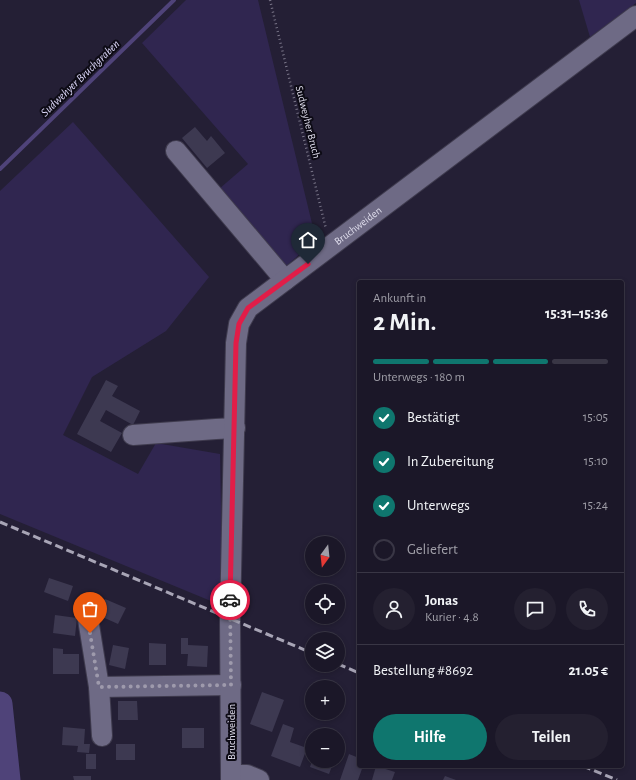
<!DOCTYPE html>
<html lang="de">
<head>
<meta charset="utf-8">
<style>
	body { margin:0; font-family:"Alegreya Sans",sans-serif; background:#242030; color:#f1f3f6; height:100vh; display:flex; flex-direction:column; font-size:15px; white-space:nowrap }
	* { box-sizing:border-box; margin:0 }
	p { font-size:13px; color:#a09fa8 }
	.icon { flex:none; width:22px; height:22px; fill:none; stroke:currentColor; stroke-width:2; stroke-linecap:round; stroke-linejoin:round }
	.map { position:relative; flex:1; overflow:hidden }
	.details { position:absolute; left:357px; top:280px; width:267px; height:488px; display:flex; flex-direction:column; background:#1b1728; border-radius:4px; box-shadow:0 2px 6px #0003,0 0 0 1px #393645 }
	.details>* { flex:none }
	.needle { width:26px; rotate:195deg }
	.controls { position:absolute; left:305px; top:536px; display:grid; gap:8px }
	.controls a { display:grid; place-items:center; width:40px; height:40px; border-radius:50%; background:#1b1728; box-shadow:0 2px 6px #0003,0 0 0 1px #393645; font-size:20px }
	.pin { position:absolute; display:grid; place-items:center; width:34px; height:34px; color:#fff; margin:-41px -17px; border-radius:50% 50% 50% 0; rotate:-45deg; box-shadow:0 0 4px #0007 }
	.pin .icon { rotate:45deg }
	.courier { position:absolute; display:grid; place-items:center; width:40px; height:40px; margin:-20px; border:3px solid #e11d48; border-radius:50%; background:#fff; color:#222; box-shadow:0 1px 5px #0007 }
	.overview em { font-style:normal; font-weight:600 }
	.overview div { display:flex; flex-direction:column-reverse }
	.overview { display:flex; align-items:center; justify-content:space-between; height:68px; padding:0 16px }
	h1 { font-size:26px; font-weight:600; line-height:30px }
	.bar { display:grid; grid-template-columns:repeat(4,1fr); gap:6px 4px; align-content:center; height:48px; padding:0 16px }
	.bar i { height:5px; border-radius:3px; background:#393645 }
	.bar .on { background:#0f766e }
	.bar p { grid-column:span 4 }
	.line { display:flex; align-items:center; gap:10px; padding:0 16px; border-top:1px solid #393645 }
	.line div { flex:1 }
	.round { display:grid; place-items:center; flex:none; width:42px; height:42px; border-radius:21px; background:#242030 }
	ol { padding:0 16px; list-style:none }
	li { display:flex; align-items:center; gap:12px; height:44px }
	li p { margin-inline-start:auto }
	li .icon { padding:4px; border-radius:50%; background:#0f766e; color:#fff; stroke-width:4 }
	li:last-child { color:#a09fa8 }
	li i { width:22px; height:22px; border:2px solid #393645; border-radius:50% }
	.primary-button { display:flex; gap:8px; margin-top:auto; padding:8px 16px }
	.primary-button a { flex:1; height:46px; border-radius:24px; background:#0f766e; color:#fff; font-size:16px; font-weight:600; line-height:46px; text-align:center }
	.primary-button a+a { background:#242030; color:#f1f3f6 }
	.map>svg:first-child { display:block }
	.green { fill:#302650 }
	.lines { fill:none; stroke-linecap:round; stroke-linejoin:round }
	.stream { stroke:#4f4379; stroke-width:4 }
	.river { stroke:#4f4379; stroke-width:25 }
	.building { fill:#3d3951 }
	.minor-casing { stroke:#3f3b4e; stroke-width:22 }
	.path { stroke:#797588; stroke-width:2.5; stroke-dasharray:1 3; stroke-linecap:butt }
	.minor { stroke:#6e6a85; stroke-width:20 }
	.rail { stroke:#a8a5b6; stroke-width:3; stroke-dasharray:8 4; stroke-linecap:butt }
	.done { stroke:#9e9aac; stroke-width:4; stroke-dasharray:0 7.2 }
	.route { stroke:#e11d48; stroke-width:5 }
	.labels { text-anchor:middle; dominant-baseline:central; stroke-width:4; stroke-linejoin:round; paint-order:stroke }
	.street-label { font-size:11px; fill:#dfddec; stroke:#0d0b15 }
	.water-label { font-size:12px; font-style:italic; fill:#dad5f7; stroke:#0d0b15 }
</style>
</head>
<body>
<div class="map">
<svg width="636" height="780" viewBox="0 0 636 780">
	<rect width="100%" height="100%" fill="#241f35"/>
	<g class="green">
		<path d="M186 0H258L316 240 285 267 219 189 248 164 142 43Z"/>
		<path d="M579 0H636V3L590 37Z"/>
		<path d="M73 122 209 277 166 331 92 377 63 435 138 474 156 443 220 454 223 606 0 514V191Z"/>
	</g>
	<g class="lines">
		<path class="stream" d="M0 169 174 0"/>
		<path class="river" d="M0 704 8 780"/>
	</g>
	<g class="building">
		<path d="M195 127 207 141 211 136 225 153 207 168 182 138Z"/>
		<path d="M106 380 118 386 112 396 140 411 133 425 106 410 100 421 122 433 111 452 77 434Z"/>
		<path d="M49 578 73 586 68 601 44 592Z"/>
		<path d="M105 599 126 608 118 624 98 615Z"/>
		<path d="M55 615 77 618 75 636 53 633Z"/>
		<path d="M181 638H188V645L208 646 207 667 187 666 188 654H181Z"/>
		<path d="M149 643 166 644V665H149Z"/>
		<path d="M113 645 129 648 125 669 109 665Z"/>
		<path d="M53 648 63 649V654H79V674H53Z"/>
		<path d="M262 692 284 700 272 732 250 724Z"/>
		<path d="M118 701H137L138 720H118Z"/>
		<path d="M283 724 294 728 290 742 307 748 300 767 271 756Z"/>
		<path d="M63 727 85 729 84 744H90L89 753 77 752 78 746 62 745Z"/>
		<rect x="182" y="728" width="22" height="20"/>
		<rect x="116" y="744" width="19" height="16"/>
		<rect x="86" y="754" width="10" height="15"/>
		<path d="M349 754 359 758V766H363L358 780H340Z"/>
		<path d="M312 761H334L329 774 310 767Z"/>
		<path d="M376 766 395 772 392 780H372Z"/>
		<path d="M73 776H91V780H74Z"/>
		<path d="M445 776 456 780H443Z"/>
	</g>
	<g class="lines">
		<g class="minor-casing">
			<g id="minor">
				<path d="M176 151 285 280"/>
				<path d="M133 435 216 429 235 428"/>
				<path d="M88 619 99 687 231 685"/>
				<path d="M99 687 102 736"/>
				<path d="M231 775H247L259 780"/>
				<path id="s1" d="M231 780 230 619 236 343 239 324 248 308 636 16"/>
			</g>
		</g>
		<path class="path" d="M270 0 326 229"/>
		<use href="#minor" class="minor"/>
		<g class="rail">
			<path d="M0 522 312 653"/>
			<path d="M338 664 359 673"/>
			<path d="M583 766 617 780"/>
		</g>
	</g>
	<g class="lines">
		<path class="done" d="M90 633 99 687 231 685 230 600"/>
		<path class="route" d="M230 600 236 343 239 324 248 308 308 264"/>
	</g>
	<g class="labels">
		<g class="street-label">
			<text transform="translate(308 122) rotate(76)">Sudweyher Bruch</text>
			<text stroke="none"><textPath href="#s1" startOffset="612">Bruchweiden</textPath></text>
			<text transform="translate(231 732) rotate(-90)">Bruchweiden</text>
		</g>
		<g class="water-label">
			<text transform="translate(80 78) rotate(-44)">Sudwehyer Bruchgraben</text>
		</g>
	</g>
</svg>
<div class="controls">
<a><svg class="needle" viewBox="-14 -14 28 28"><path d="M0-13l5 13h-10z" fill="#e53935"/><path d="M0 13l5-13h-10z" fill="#a09fa8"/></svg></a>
<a><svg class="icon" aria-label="locate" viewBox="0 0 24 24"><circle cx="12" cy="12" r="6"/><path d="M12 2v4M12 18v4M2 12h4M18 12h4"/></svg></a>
<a><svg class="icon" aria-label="layers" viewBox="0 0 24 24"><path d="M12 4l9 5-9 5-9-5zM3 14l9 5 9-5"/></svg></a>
<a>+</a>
<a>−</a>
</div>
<div class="pin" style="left:90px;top:633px;background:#ea580c"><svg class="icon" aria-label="bag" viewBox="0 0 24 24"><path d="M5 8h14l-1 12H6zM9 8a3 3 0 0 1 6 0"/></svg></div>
<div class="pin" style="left:308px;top:264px;background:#1f2937"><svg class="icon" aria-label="home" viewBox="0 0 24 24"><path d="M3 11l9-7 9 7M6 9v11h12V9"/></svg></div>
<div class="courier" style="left:230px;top:600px"><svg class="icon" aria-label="car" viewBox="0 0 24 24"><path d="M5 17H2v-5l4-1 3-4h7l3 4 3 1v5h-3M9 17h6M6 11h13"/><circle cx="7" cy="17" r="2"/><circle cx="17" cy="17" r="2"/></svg></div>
<section class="details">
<div class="overview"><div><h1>2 Min.</h1><p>Ankunft in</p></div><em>15:31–15:36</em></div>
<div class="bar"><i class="on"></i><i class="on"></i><i class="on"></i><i></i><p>Unterwegs · 180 m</p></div>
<ol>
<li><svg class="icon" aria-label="check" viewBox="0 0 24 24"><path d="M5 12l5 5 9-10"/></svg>Bestätigt<p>15:05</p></li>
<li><svg class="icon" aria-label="check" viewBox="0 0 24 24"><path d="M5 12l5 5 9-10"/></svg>In Zubereitung<p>15:10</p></li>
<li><svg class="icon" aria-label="check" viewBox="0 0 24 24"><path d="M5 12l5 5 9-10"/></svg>Unterwegs<p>15:24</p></li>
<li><i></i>Geliefert</li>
</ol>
<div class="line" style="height:72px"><a class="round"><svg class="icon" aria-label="person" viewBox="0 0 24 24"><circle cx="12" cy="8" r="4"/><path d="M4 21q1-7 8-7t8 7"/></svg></a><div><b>Jonas</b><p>Kurier · 4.8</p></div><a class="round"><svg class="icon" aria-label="chat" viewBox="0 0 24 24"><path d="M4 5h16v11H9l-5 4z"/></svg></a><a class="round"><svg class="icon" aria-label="phone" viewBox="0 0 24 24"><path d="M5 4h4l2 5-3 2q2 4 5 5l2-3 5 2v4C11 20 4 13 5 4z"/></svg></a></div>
<div class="line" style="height:52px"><div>Bestellung #8692</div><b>21.05 €</b></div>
<div class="primary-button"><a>Hilfe</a><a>Teilen</a></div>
</section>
</div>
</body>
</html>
